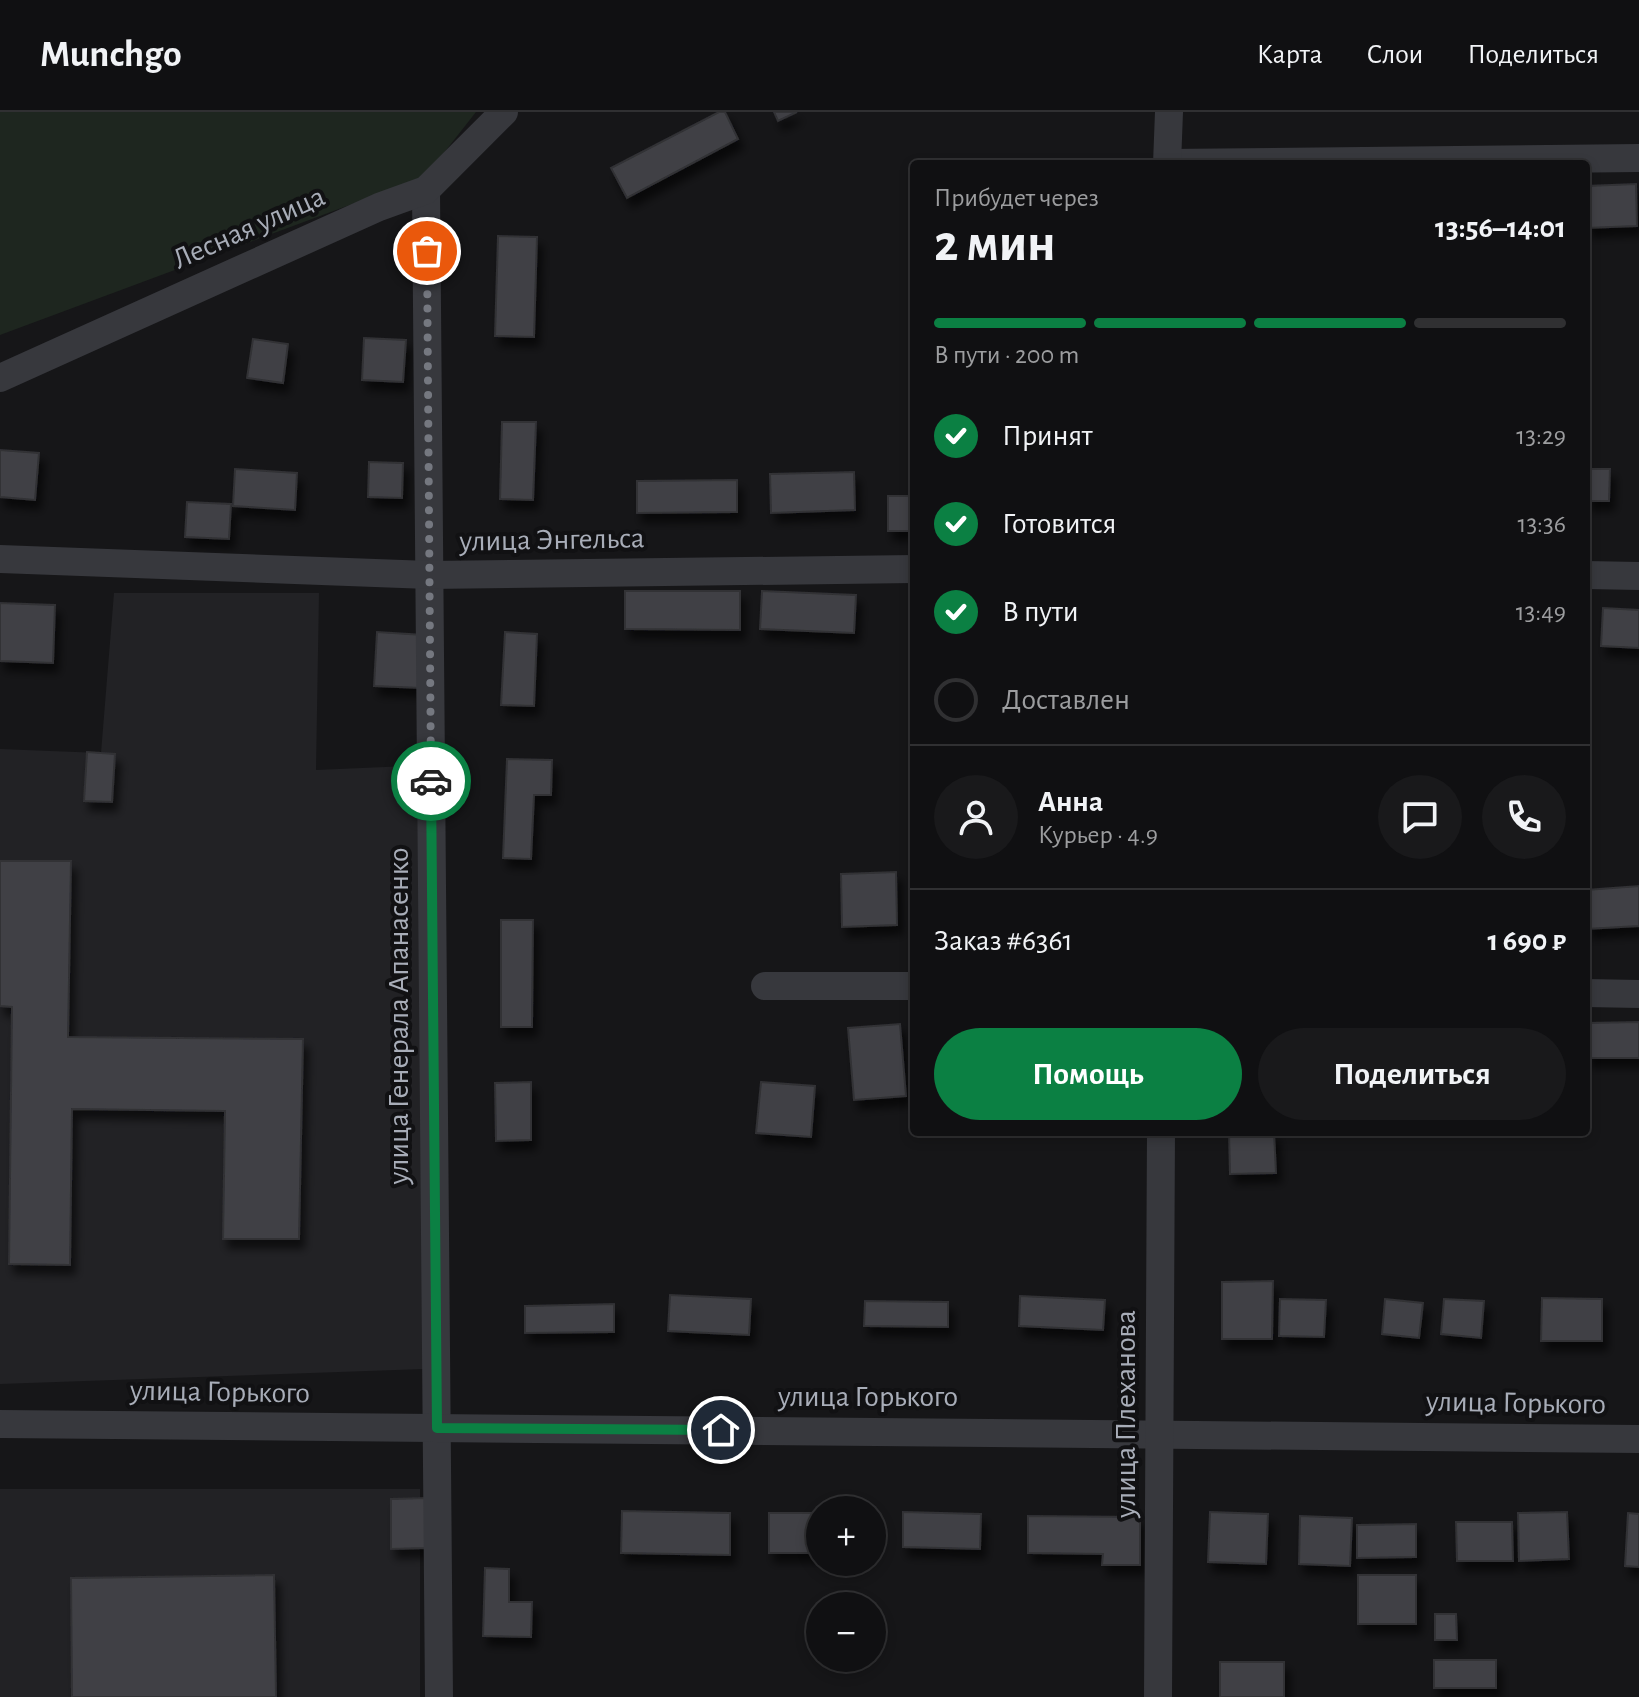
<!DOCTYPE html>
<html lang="ru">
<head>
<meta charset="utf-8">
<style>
	body { margin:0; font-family:"Alegreya Sans",sans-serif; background:#19191b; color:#f1f3f6; height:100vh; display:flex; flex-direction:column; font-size:30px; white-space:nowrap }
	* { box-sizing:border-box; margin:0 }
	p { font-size:26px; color:#9c9d9f }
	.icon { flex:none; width:44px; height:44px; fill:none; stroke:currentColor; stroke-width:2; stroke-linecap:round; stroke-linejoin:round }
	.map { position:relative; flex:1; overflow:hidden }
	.panel { position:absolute; left:910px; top:48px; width:680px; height:976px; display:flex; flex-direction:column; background:#101012; border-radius:8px; box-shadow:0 4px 12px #0003,0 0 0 2px #303032 }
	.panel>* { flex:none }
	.buttons { position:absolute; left:806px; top:1384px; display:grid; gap:16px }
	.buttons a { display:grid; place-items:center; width:80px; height:80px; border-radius:50%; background:#101012; box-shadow:0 4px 12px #0003,0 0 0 2px #303032; font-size:40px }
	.pin { position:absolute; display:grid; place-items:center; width:68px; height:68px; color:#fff; margin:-34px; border:4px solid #fff; border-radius:50%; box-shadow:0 2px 8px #0007 }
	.courier { position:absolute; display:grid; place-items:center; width:80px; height:80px; margin:-40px; border:6px solid #0b8043; border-radius:50%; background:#fff; color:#222; box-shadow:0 2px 10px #0007 }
	.overview em { font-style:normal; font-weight:700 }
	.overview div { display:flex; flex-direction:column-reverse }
	.overview { display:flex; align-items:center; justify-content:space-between; height:136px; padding:0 24px }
	h1 { font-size:52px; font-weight:700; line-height:60px }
	.bar { display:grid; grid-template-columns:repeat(4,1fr); gap:12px 8px; align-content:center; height:96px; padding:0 24px }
	.bar i { height:10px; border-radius:6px; background:#303032 }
	.bar .current { background:#0b8043 }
	.bar p { grid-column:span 4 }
	.line { display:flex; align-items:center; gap:20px; padding:0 24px; border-top:2px solid #303032 }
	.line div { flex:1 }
	.round { display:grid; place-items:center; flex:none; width:84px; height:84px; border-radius:42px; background:#19191b }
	ol { padding:0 24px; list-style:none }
	li { display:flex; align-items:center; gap:24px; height:88px }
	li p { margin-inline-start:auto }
	li .icon { padding:8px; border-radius:50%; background:#0b8043; color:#fff; stroke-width:4 }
	li:last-child { color:#9c9d9f }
	li i { width:44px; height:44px; border:4px solid #303032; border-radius:50% }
	.button { display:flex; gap:16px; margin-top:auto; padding:16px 24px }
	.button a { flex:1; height:92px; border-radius:48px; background:#0b8043; color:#fff; font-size:32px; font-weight:700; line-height:92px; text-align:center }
	.button a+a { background:#19191b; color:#f1f3f6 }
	header { display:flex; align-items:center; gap:48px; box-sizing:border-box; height:112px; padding:0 40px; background:#101012; border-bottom:2px solid #303032 }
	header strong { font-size:38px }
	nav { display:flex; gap:44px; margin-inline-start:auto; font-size:28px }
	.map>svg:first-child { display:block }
	.built { fill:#222225 }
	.green { fill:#1e261f }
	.building { fill:#404145; stroke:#303034; stroke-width:2; filter:url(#shadow) }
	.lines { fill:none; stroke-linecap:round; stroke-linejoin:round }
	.minor { stroke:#37383d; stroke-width:28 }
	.done { stroke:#757880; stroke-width:8; stroke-dasharray:0 14.4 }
	.route { stroke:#0b8043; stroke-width:10 }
	.labels { text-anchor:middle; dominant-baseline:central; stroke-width:8; stroke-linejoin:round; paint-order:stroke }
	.street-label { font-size:30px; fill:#a8adb8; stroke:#111113 }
</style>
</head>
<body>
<header>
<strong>Munchgo</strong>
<nav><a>Карта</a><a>Слои</a><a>Поделиться</a></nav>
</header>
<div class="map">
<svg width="1639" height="1585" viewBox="0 0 1639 1585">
	<defs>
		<filter id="shadow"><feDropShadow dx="5" dy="9" stdDeviation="4" flood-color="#0009"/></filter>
	</defs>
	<rect width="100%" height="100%" fill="#161618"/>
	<g class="built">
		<path d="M114 481H319L316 658 431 653 424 1257 0 1272V637L101 641Z"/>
		<rect x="0" y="1377" width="420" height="208"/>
	</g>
	<path class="green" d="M0 0H476L425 65 0 223Z"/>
	<g class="building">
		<path d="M719 0H725L738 27 627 86 611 56Z"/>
		<path d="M774 0H797L778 9Z"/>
		<path d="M1636 72 1637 114 1586 116V74Z"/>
		<path d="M498 124 537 125 534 225 495 224Z"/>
		<path d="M364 226 406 228 403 270 362 268Z"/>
		<path d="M253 227 288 232 283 271 247 266Z"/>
		<path d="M502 310H536L533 388 500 387Z"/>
		<path d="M0 338 39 341 35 388 0 385Z"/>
		<path d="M369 350 403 351 402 386 368 385Z"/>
		<path d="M235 357 297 361 295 398 233 394Z"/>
		<path d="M1586 357H1610L1609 389H1586Z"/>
		<path d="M854 360 855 398 771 401 770 362Z"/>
		<path d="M737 368V400L637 401V369Z"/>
		<rect x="888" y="384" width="26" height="35"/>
		<path d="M187 390 231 392 229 427 185 425Z"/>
		<path d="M625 479H740V518L625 517Z"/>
		<path d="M762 479 856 483 854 521 760 517Z"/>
		<path d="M0 491 55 493 53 551 0 549Z"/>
		<path d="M1603 496 1639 498V536L1601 534Z"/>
		<path d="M377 520 424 523 421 576 374 574Z"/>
		<path d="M505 520 537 522 534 594 501 593Z"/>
		<path d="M87 640 115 642 112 690 84 689Z"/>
		<path d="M507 647 552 648 551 683H534L531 747 503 746Z"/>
		<path d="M0 749H71L68 925 303 927 299 1127H223L225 999 72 997 70 1153 9 1152 12 895 0 894Z"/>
		<path d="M896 760 897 813 842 815 841 762Z"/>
		<path d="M1639 774V814L1586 817V778Z"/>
		<path d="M501 808H533L532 915H501Z"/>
		<path d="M1639 910V946H1586V911Z"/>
		<path d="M900 912 906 984 854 988 848 916Z"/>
		<path d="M531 970V1028L496 1029 495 971Z"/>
		<path d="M761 970 815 974 811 1025 756 1021Z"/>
		<path d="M1229 1020H1274L1276 1061 1230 1062Z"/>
		<path d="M1273 1169 1272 1227H1222V1170Z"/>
		<path d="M670 1183 751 1187 749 1223 668 1219Z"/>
		<path d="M1020 1184 1105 1188 1103 1218 1019 1214Z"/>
		<path d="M1542 1186 1602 1187V1229H1541Z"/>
		<path d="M1280 1187 1326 1188 1324 1225 1279 1224Z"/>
		<path d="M1385 1187 1423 1191 1419 1226 1382 1222Z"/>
		<path d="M1444 1187 1484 1189 1481 1226 1441 1222Z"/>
		<path d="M865 1189 948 1190V1215L864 1214Z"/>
		<path d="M614 1192V1220L525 1221V1194Z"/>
		<path d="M426 1386V1436L391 1437V1387Z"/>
		<path d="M622 1399 730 1401V1443L621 1441Z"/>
		<path d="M903 1400 981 1402 980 1437 903 1435Z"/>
		<path d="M1210 1400 1268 1402 1266 1452 1208 1450Z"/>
		<path d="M1567 1400 1569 1447 1519 1449 1518 1401Z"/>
		<rect x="769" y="1401" width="51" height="40"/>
		<path d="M1628 1401 1639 1402V1455L1625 1454Z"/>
		<path d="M1028 1404 1140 1405V1453H1102L1103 1442 1028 1441Z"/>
		<path d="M1300 1404 1352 1406 1350 1454 1299 1452Z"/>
		<path d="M1456 1410H1512L1513 1449H1457Z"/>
		<path d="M1416 1412V1445L1357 1446V1413Z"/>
		<path d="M485 1456 509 1457V1490H532L531 1525 483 1524Z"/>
		<path d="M274 1463 276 1585H72L71 1466Z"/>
		<rect x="1358" y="1463" width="58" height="49"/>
		<path d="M1435 1502H1456L1457 1528H1435Z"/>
		<rect x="1434" y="1548" width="62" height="28"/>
		<rect x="1220" y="1550" width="64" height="35"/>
	</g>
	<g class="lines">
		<g class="minor">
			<path d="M1167 51 1639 46"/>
			<path d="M1167 52 1169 0"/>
			<path d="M426 78 439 1585"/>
			<path d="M0 266 379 95 426 78 504 0"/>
			<path d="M0 447 429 463 914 457"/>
			<path d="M1586 463 1639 464"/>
			<path d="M765 874H914"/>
			<path d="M1586 881 1639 882"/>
			<path d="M0 1312 1639 1327"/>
			<path d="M1158 1585 1161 1020"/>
		</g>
	</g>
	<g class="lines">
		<path class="done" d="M427 139 431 669"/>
		<path class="route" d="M431 669 437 1316 721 1318"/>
	</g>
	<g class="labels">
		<g class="street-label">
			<text transform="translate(249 116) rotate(-24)">Лесная улица</text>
			<text transform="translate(552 428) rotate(-1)">улица Энгельса</text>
			<text transform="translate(399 904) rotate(-90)">улица Генерала Апанасенко</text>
			<text transform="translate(220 1280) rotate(1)">улица Горького</text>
			<text x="868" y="1285">улица Горького</text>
			<text transform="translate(1516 1291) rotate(1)">улица Горького</text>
			<text transform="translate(1126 1302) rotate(-90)">улица Плеханова</text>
		</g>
	</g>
</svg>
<div class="buttons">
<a>+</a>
<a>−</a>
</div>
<div class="pin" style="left:427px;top:139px;background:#ea580c"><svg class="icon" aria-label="bag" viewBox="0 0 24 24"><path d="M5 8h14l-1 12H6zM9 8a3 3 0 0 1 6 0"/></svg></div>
<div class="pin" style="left:721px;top:1318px;background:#1f2937"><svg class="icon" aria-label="home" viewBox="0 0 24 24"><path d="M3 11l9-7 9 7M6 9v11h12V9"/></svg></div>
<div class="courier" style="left:431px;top:669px"><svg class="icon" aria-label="car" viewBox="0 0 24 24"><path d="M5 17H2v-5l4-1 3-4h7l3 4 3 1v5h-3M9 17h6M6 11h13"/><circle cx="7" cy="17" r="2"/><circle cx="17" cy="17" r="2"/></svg></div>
<section class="panel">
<div class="overview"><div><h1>2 мин</h1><p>Прибудет через</p></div><em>13:56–14:01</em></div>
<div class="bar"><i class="current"></i><i class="current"></i><i class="current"></i><i></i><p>В пути · 200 m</p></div>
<ol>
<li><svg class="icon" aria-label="check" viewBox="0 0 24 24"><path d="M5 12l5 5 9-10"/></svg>Принят<p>13:29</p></li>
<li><svg class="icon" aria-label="check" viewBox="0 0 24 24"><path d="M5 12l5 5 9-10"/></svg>Готовится<p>13:36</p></li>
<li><svg class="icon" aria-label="check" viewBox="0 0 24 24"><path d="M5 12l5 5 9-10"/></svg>В пути<p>13:49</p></li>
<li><i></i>Доставлен</li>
</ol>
<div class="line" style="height:144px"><a class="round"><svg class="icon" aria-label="person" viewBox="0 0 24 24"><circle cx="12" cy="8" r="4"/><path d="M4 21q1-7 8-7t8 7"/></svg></a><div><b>Анна</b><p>Курьер · 4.9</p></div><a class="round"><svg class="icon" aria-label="chat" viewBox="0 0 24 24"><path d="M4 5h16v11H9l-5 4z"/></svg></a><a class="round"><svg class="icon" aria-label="phone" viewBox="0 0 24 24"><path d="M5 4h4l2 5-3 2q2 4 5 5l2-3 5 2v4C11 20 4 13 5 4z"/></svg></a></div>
<div class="line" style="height:104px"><div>Заказ #6361</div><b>1 690 ₽</b></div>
<div class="button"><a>Помощь</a><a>Поделиться</a></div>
</section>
</div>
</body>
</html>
